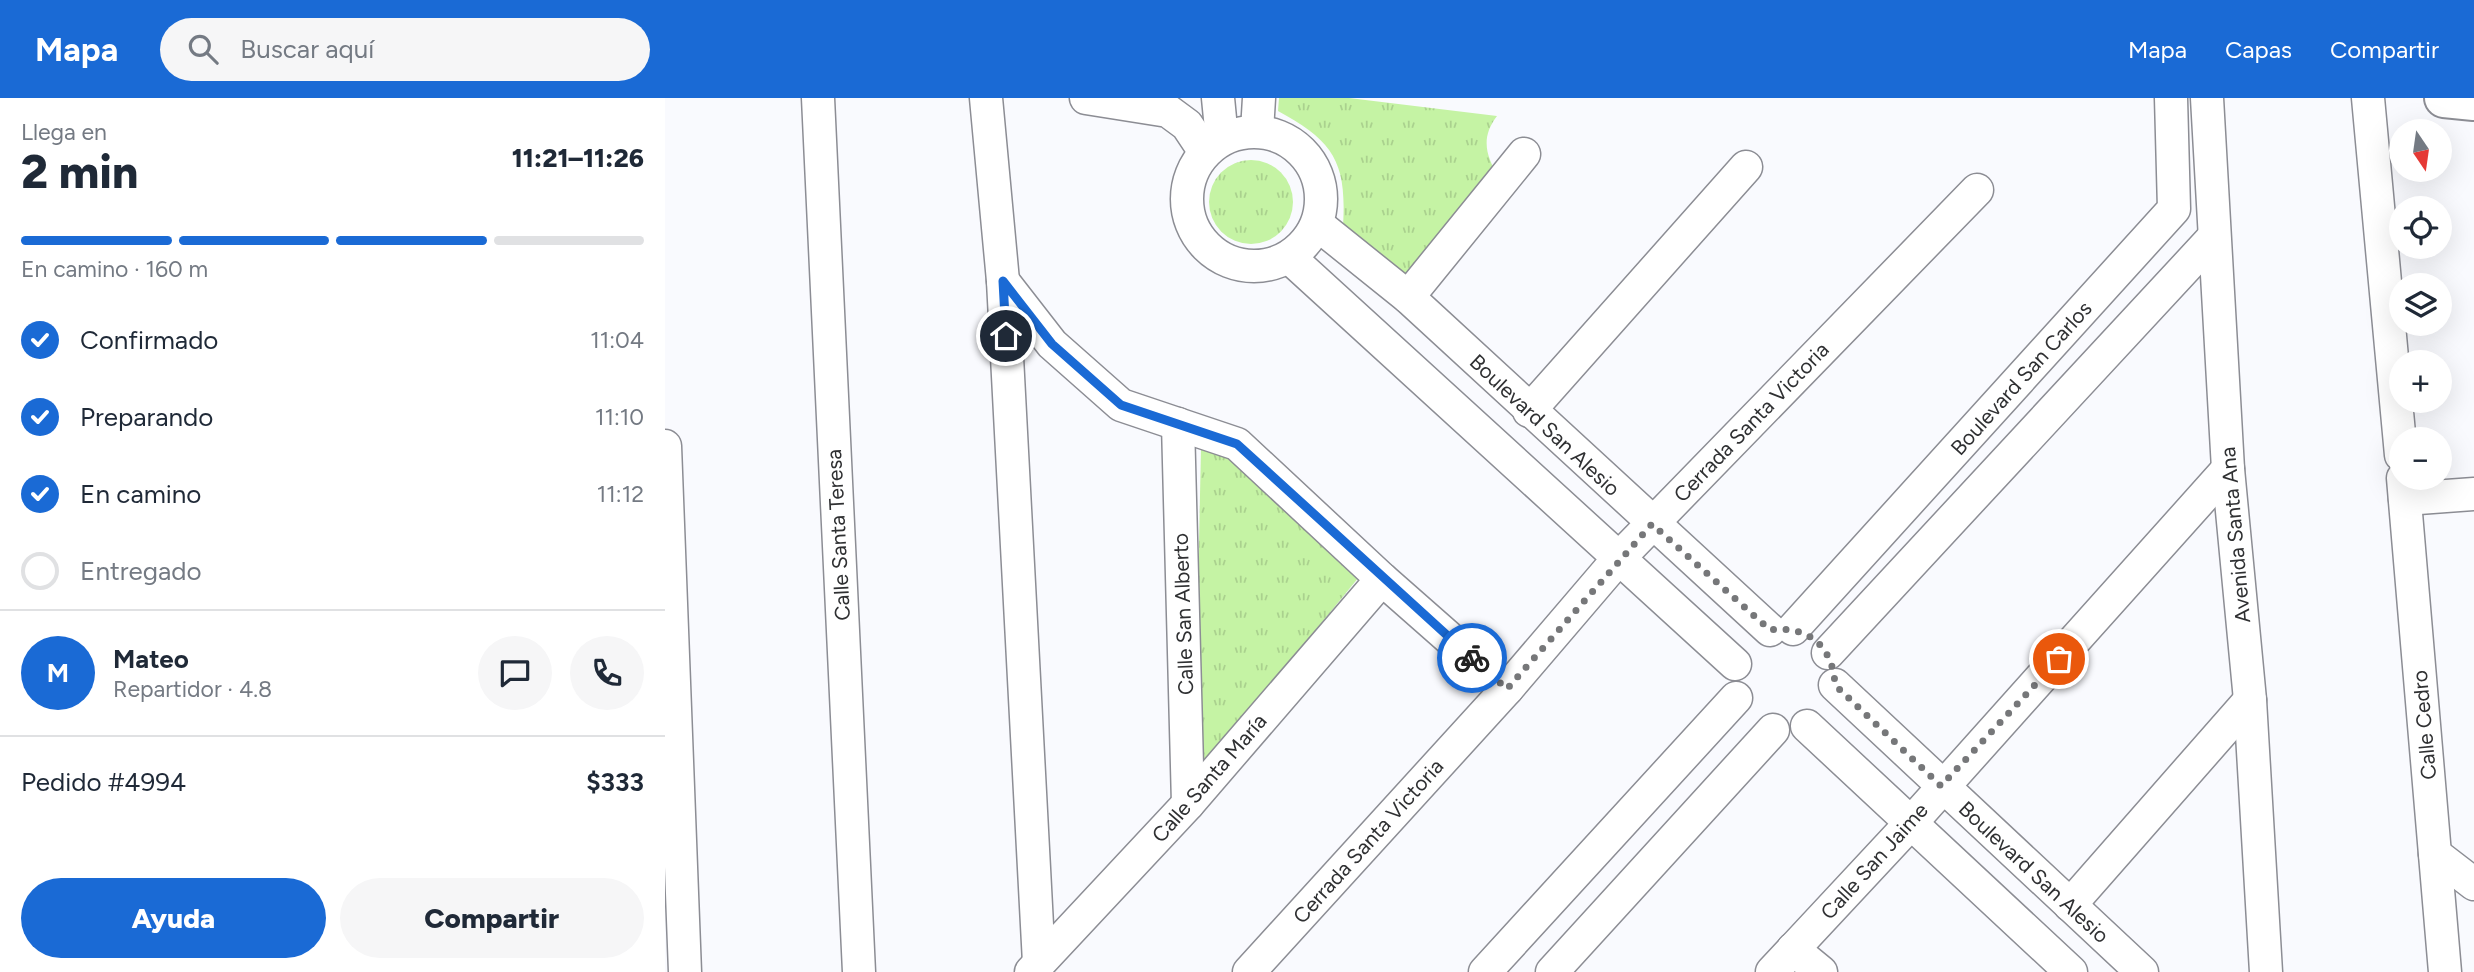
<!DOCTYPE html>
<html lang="es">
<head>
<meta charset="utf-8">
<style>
	body { margin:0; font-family:Figtree,sans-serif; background:#f6f6f7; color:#1f2937; height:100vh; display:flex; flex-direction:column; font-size:26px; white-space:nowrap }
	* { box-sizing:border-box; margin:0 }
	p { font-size:23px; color:#747a83 }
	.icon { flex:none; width:38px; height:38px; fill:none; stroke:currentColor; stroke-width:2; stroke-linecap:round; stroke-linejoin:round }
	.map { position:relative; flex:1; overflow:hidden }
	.drawer { display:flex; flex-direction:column; background:#fff; width:665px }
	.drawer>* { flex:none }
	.needle { width:46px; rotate:167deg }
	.controls { position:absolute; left:1724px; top:21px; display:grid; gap:14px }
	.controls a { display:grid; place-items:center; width:63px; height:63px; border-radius:50%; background:#fff; box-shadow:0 7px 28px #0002; font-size:35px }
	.pin { position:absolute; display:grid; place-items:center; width:60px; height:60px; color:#fff; margin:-30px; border:4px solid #fff; border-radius:50%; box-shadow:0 2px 7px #0007 }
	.courier { position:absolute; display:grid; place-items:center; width:70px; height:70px; margin:-35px; border:5px solid #1a6ad5; border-radius:50%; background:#fff; color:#222; box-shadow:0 2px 9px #0007 }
	.overview em { font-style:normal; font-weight:800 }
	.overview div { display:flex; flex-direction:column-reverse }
	.overview { display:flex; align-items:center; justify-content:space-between; height:119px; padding:0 21px }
	h1 { font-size:46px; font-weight:800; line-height:52px }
	.bar { display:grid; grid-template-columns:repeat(4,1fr); gap:10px 7px; align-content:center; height:84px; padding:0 21px }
	.bar i { height:9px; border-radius:5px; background:#e0e1e3 }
	.bar .active { background:#1a6ad5 }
	.bar p { grid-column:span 4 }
	.line { display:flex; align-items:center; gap:18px; padding:0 21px; border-top:2px solid #e0e1e3 }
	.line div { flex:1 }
	.round { display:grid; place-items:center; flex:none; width:74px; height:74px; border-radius:37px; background:#f6f6f7 }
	ol { padding:0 21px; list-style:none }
	li { display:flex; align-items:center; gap:21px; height:77px }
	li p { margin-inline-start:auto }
	li .icon { padding:7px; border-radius:50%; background:#1a6ad5; color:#fff; stroke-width:4 }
	li:last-child { color:#747a83 }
	li i { width:38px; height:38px; border:4px solid #e0e1e3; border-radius:50% }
	.cta { display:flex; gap:14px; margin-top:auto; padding:14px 21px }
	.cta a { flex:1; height:80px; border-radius:42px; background:#1a6ad5; color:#fff; font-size:28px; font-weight:800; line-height:80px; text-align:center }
	.cta a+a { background:#f6f6f7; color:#1f2937 }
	header { display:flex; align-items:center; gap:42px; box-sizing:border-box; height:98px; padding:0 35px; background:#1a6ad5; color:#fff }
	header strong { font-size:33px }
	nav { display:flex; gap:38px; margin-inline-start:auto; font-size:24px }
	.search { width:490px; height:63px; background:#f6f6f7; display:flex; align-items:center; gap:18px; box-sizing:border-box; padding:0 24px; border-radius:38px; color:#747a83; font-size:26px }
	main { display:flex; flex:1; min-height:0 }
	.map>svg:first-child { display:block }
	.park { fill:url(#park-tufts) }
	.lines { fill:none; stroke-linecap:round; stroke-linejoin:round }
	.minor-casing { stroke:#8c8d94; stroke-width:35 }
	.major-casing { stroke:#8c8d94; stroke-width:42 }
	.minor { stroke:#fff; stroke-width:32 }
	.major { stroke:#fff; stroke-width:38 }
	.done { stroke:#767779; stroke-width:7; stroke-dasharray:0 12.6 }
	.route { stroke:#1a6ad5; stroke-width:9 }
	.labels { text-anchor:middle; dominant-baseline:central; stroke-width:7; stroke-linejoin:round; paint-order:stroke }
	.street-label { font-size:21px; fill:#2f3032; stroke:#fff }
</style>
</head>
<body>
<header>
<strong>Mapa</strong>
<div class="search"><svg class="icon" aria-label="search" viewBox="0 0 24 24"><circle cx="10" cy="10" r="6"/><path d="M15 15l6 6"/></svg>Buscar aquí</div>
<nav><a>Mapa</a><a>Capas</a><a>Compartir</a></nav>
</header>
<main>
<section class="drawer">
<div class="overview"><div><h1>2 min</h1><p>Llega en</p></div><em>11:21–11:26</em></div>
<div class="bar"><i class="active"></i><i class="active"></i><i class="active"></i><i></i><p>En camino · 160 m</p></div>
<ol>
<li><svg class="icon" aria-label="check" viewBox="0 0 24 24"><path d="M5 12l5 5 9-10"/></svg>Confirmado<p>11:04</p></li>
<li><svg class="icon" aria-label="check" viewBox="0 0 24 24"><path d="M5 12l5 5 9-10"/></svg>Preparando<p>11:10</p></li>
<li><svg class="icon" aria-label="check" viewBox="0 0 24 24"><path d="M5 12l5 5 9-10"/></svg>En camino<p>11:12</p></li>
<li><i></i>Entregado</li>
</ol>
<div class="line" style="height:126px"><b class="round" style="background:#1a6ad5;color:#fff">M</b><div><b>Mateo</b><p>Repartidor · 4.8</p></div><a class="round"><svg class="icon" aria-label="chat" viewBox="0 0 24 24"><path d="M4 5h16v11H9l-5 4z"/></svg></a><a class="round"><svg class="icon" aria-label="phone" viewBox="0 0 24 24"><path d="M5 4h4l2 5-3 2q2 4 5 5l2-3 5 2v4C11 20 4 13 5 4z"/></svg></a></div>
<div class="line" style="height:91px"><div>Pedido #4994</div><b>$333</b></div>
<div class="cta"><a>Ayuda</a><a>Compartir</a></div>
</section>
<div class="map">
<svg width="1809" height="874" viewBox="0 0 1809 874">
	<defs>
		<pattern id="park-tufts" width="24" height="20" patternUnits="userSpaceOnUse" patternTransform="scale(1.75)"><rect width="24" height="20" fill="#c5f3a4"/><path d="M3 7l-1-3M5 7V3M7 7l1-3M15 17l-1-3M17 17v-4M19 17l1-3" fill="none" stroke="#aad18e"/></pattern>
	</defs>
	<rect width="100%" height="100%" fill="#f9fafe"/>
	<g class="park">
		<path d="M614 0H684L832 18C816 39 820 57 834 79L763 199 678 128C682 63 668 43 613 13Z"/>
		<circle cx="586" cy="104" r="42"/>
		<path d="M536 350 570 357 694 479 529 681Z"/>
	</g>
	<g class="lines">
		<g class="minor-casing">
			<g id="minor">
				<path d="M153 0 194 874"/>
				<path d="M321 0 338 183 374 865"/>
				<path d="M421 0 503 13 522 27 540 54"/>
				<path d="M553 0 557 41"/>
				<path d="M1542 0 1563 371 1585 602 1601 874"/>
				<path d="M1703 0 1736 357"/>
				<path d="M592 33 594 0"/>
				<circle cx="589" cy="101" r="67"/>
				<path d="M652 126 743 199 1105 532"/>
				<path d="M624 159 1070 566"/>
				<path d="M338 183 387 246 456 307 572 346 717 481 842 591"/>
				<path d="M743 199 859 56"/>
				<path d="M864 313 1081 69"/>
				<path d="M513 326 523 706"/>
				<path d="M0 348 20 874"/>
				<path d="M1738 380 1780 874"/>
				<path d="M1740 401 1809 396"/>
				<path d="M1128 531 1509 111 1506 0"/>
				<path d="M1163 555 1548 140"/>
				<path d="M1170 587 1477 874"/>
				<path d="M1142 628 1406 874"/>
				<path d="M1770 756 1809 786"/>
				<path d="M1405 807 1585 602"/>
				<path d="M1128 851 1156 874"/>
				<path d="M366 874 523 706 717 481"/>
				<path d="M584 874 842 591 954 460 1312 92"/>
				<path d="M820 874 1071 600"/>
				<path d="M887 874 1108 632"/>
				<path d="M1107 874 1245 726 1563 371"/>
			</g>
		</g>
		<g class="major-casing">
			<path id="major" d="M1779 0 1809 3"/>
		</g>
		<use href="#minor" class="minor"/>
		<use href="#major" class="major"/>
	</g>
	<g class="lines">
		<path class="done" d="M807 560 842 591 987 426 1105 532C1144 527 1168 549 1170 587L1276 688 1394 561"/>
		<path class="route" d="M341 238 338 183 387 246 456 307 572 346 807 560"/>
	</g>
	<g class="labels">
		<g class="street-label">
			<text transform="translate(1356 280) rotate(-48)">Boulevard San Carlos</text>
			<text transform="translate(1086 324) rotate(-46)">Cerrada Santa Victoria</text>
			<text transform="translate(880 327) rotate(43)">Boulevard San Alesio</text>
			<text transform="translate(173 437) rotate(-93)">Calle Santa Teresa</text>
			<text transform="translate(1570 437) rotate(-95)">Avenida Santa Ana</text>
			<text transform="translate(518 516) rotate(-92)">Calle San Alberto</text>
			<text transform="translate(1759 627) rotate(-95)">Calle Cedro</text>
			<text transform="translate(544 680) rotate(-49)">Calle Santa María</text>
			<text transform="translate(703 743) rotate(-48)">Cerrada Santa Victoria</text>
			<text transform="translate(1209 763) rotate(-48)">Calle San Jaime</text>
			<text transform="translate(1369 774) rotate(43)">Boulevard San Alesio</text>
		</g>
	</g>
</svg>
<div class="controls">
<a><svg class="needle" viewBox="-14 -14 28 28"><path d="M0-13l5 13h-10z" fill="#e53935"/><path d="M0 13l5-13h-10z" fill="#747a83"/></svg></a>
<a><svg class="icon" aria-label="locate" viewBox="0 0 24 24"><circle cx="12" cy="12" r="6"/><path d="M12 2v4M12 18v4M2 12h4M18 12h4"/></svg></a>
<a><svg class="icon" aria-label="layers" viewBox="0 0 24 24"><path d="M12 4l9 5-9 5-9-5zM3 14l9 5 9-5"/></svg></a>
<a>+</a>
<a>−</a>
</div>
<div class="pin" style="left:1394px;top:561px;background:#ea580c"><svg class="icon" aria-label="bag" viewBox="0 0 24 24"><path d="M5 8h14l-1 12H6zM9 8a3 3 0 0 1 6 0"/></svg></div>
<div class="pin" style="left:341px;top:238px;background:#1f2937"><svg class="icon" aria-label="home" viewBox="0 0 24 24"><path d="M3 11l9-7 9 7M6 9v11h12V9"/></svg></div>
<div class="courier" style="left:807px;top:560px"><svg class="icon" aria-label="bike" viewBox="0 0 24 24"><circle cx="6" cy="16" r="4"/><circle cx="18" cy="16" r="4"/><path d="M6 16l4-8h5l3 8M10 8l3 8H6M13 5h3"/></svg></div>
</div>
</main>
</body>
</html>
